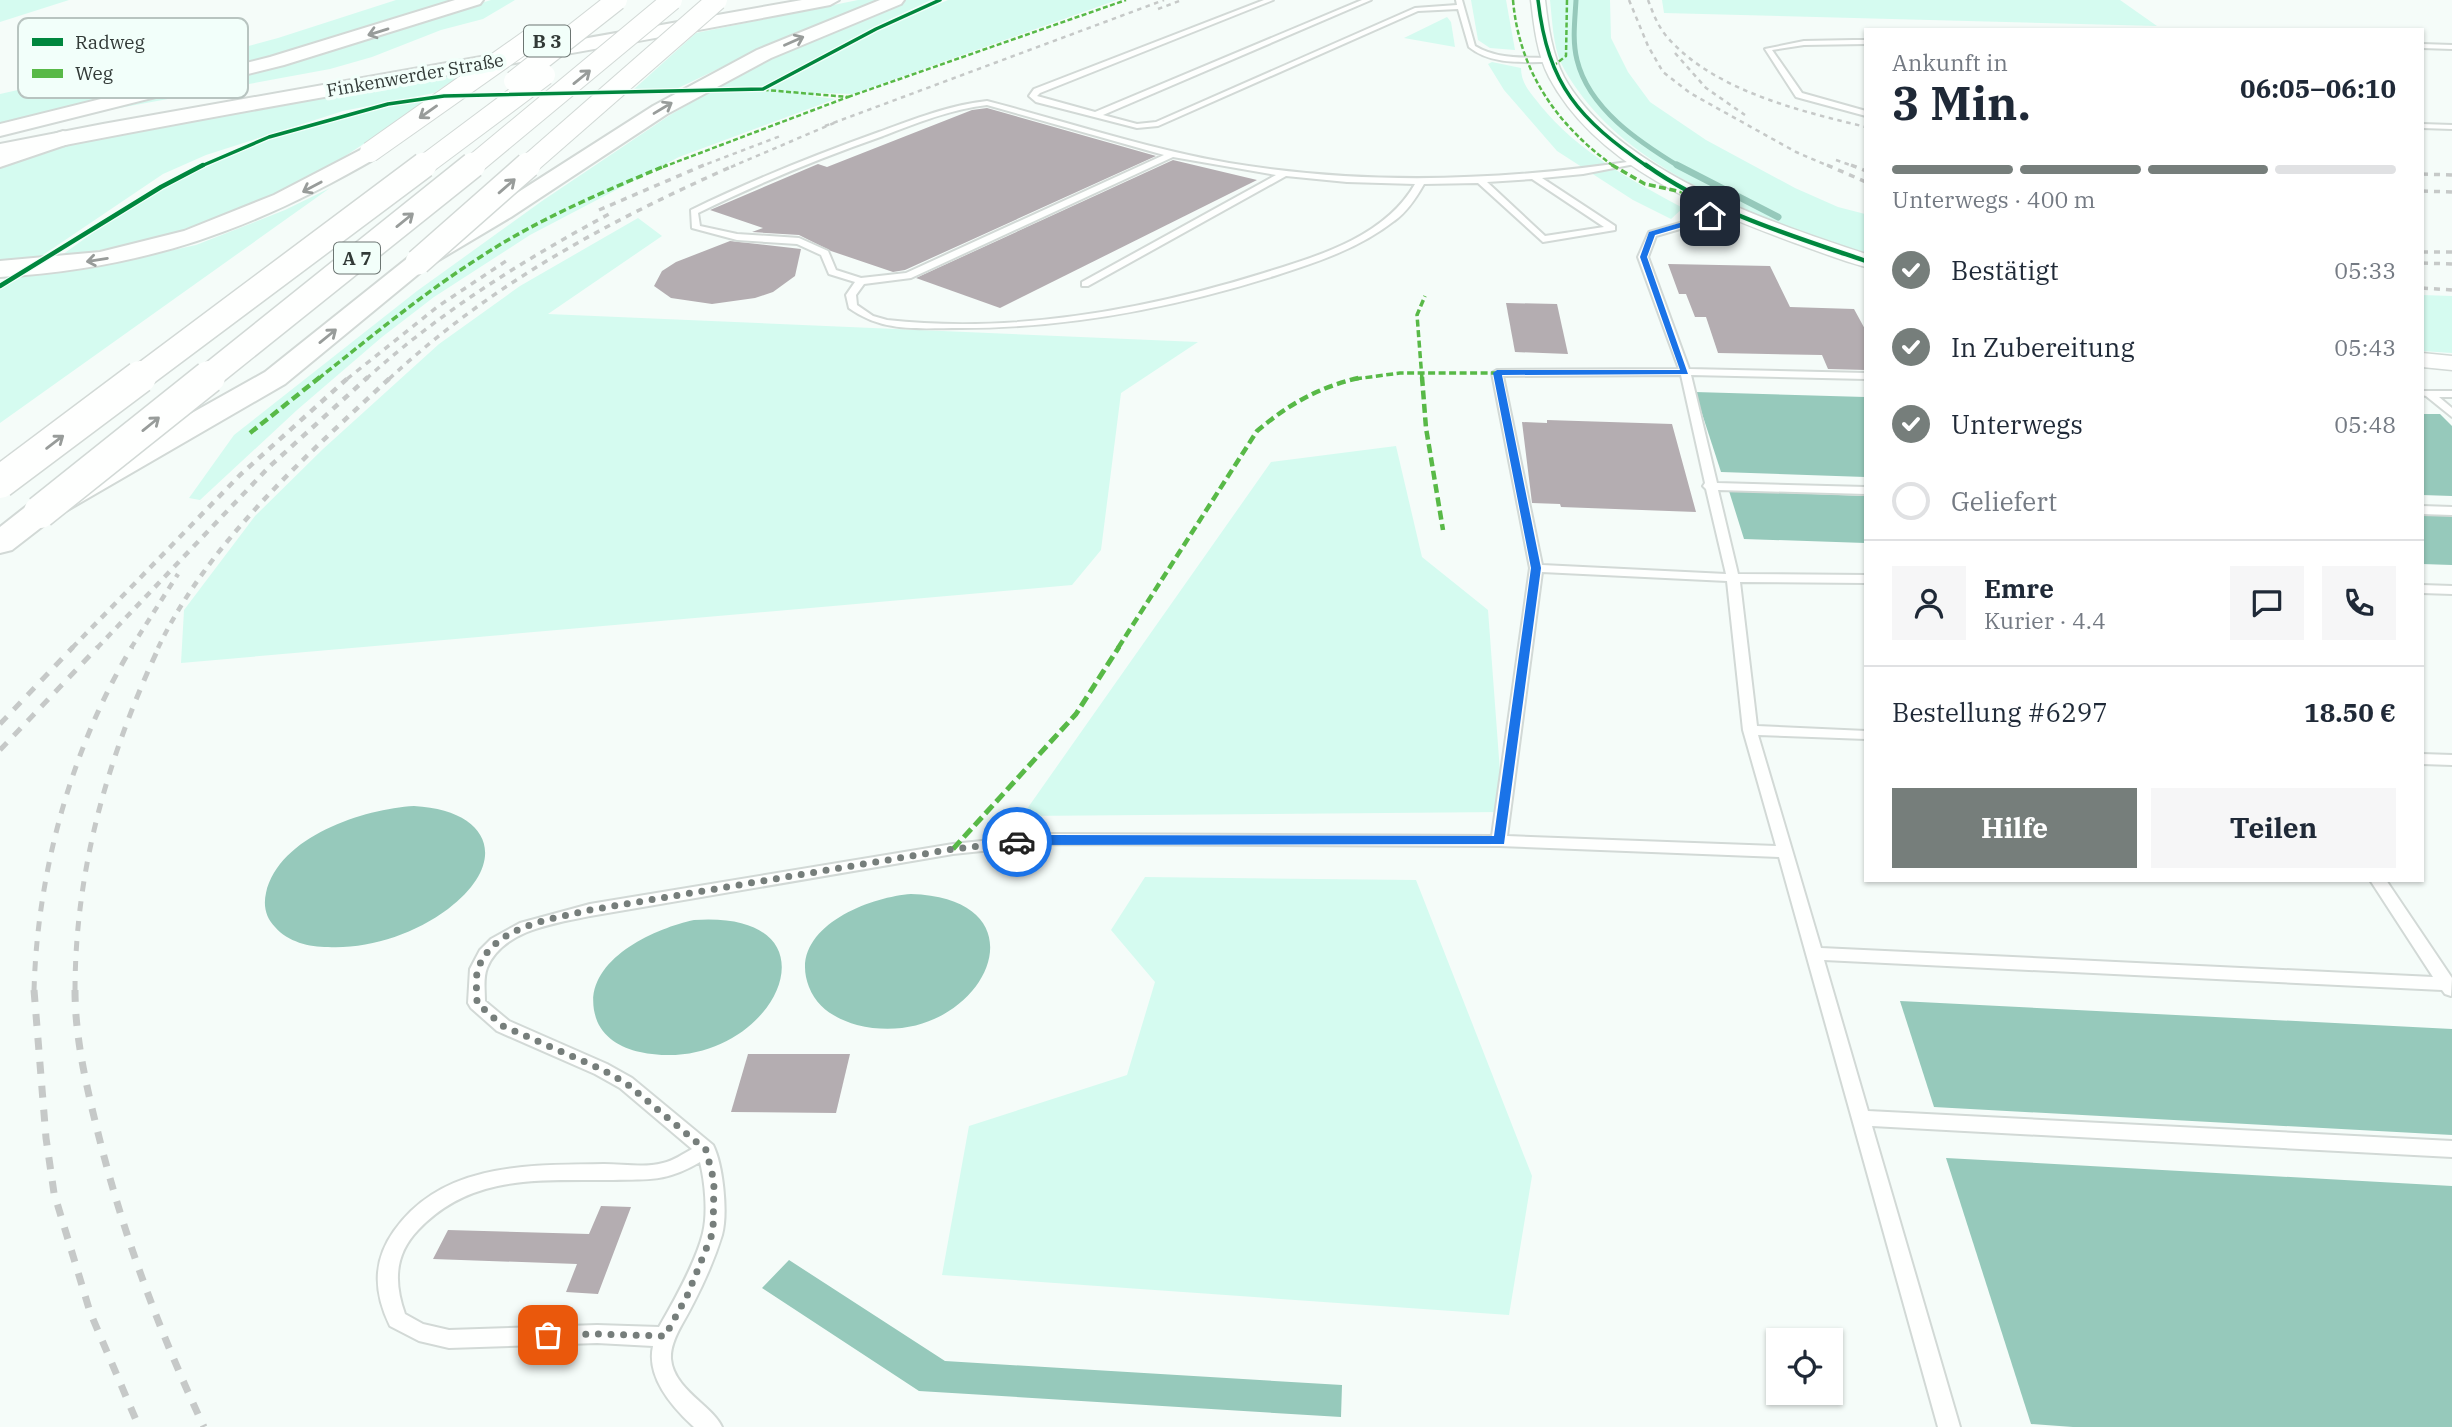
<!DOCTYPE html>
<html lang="de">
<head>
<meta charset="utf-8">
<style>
	body { margin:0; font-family:"IBM Plex Serif",serif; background:#f6f6f7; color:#1f2937; height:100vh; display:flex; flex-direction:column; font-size:26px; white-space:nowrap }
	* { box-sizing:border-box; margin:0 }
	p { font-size:23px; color:#747a83 }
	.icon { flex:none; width:38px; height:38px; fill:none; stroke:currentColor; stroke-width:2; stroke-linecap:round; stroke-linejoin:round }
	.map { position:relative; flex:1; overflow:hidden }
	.drawer { position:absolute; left:1864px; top:28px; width:560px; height:854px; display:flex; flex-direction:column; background:#fff; border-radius:0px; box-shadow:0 2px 5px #0004 }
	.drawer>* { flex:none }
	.fabs { position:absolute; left:1766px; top:1328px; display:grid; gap:14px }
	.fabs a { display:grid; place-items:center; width:77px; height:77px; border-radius:0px; background:#fff; box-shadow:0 2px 5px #0004; font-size:35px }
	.pin { position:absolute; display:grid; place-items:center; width:60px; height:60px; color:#fff; margin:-30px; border-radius:14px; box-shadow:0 4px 10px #0006 }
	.courier { position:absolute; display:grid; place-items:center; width:70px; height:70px; margin:-35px; border:5px solid #1a73e8; border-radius:50%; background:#fff; color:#222; box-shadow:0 2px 9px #0007 }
	.overview em { font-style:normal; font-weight:700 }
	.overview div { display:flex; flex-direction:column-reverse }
	.overview { display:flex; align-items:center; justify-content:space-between; height:119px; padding:0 28px }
	h1 { font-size:46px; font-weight:700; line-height:52px }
	.bar { display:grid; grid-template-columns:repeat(4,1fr); gap:10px 7px; align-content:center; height:84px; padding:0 28px }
	.bar i { height:9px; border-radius:5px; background:#e0e1e3 }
	.bar .current { background:#767e7b }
	.bar p { grid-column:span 4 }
	.line { display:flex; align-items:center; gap:18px; padding:0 28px; border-top:2px solid #e0e1e3 }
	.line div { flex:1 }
	.round { display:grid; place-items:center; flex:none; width:74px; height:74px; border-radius:0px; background:#f6f6f7 }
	ol { padding:0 28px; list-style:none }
	li { display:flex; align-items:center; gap:21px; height:77px }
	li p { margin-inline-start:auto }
	li .icon { padding:7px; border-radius:50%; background:#767e7b; color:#fff; stroke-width:4 }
	li:last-child { color:#747a83 }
	li i { width:38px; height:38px; border:4px solid #e0e1e3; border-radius:50% }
	.action { display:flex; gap:14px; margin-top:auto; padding:14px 28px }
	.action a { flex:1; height:80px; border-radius:0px; background:#767e7b; color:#fff; font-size:28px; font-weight:700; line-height:80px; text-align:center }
	.action a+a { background:#f6f6f7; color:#1f2937 }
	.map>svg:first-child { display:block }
	.green { fill:#d5fbf0 }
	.water { fill:#96c9bb }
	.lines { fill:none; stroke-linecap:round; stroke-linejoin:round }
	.stream-far1 { stroke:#96c9bb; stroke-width:5 }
	.stream { stroke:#96c9bb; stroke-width:7 }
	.building { fill:#b4adb1 }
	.service-casing { stroke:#d2d9d6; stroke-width:4 }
	.minor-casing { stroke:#d2d9d6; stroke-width:3 }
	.primary-casing { stroke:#d2d9d6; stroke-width:4 }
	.motorway-casing { stroke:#d2d9d6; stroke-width:4 }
	.service { fill:#fefffe; fill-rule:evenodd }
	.minor { fill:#fefffe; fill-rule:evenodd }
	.primary { fill:#fefffe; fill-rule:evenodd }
	.motorway { fill:#fefffe; fill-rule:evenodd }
	.rail-far4 { stroke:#c6c9c8; stroke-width:2.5; stroke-dasharray:4.5 4.5; stroke-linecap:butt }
	.rail-far3 { stroke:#c6c9c8; stroke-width:3.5; stroke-dasharray:6 6; stroke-linecap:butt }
	.rail-far2 { stroke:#c6c9c8; stroke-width:4.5; stroke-dasharray:7 7; stroke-linecap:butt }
	.rail-far1 { stroke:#c6c9c8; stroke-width:5; stroke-dasharray:10 10; stroke-linecap:butt }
	.rail { stroke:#c6c9c8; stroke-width:7; stroke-dasharray:12 12; stroke-linecap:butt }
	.motorway-bridge-far2-casing { stroke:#d2d9d6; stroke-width:22; stroke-linecap:butt }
	.motorway-bridge-far1-casing { stroke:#d2d9d6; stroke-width:28; stroke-linecap:butt }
	.motorway-bridge-casing { stroke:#d2d9d6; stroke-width:35; stroke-linecap:butt }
	.motorway-bridge-far2 { stroke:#fefffe; stroke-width:20 }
	.motorway-bridge-far1 { stroke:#fefffe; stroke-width:25 }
	.motorway-bridge { stroke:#fefffe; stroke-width:32 }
	.quiet-far3 { stroke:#58b947; stroke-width:2.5; stroke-dasharray:5 2.5; stroke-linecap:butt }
	.quiet-far2 { stroke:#58b947; stroke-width:3.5; stroke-dasharray:7 3.5; stroke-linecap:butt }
	.quiet-far1 { stroke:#58b947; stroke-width:4.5; stroke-dasharray:9 4.5; stroke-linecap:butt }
	.quiet { stroke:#58b947; stroke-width:5; stroke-dasharray:11 5; stroke-linecap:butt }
	.cycleway-far1-casing { stroke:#f2fffa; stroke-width:6 }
	.cycleway-casing { stroke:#f2fffa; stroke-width:7 }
	.cycleway-far1 { stroke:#00873e; stroke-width:3.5 }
	.cycleway { stroke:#00873e; stroke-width:4.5 }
	.oneway { stroke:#989c9a }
	.route { fill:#1a73e8 }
	.done { stroke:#767e7b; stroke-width:7; stroke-dasharray:0 12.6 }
	.labels { text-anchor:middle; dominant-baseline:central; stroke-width:7; stroke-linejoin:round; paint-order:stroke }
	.far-street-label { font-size:18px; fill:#323a37; stroke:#f2fffa }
	.shield { fill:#f2fffa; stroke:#6c7572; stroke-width:2 }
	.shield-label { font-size:19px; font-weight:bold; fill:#323a37 }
	.key { fill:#f2fffa; stroke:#b8c4c0; stroke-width:2 }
	.key-label { font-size:19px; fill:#323a37 }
</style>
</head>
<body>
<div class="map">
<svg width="2452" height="1427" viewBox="0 0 2452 1427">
	<rect width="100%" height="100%" fill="#f5fcf9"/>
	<g class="green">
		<path d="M0 0H69L0 22Z"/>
		<path d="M396 0H456L225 71 0 124V94L147 61 167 68 278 38Z"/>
		<path d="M491 0H515L483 19 441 30 372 57 330 69 81 115 318 54Z"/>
		<path d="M858 0H884L768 45 672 91 633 90 696 33Z"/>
		<path d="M906 0H931L882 23 890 24 948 0H1117L853 94 820 93 812 96 835 99 679 157 530 235 434 297 382 337 297 410 200 500 189 498 234 435 417 291 542 201 670 115 765 60Z"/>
		<path d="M1471 0H1506L1515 50 1490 48 1478 40Z"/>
		<path d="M1550 0H1610L1611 38 1628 72 1650 102 1706 140 1795 188 1838 207 1865 214V253C1759 218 1616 170 1561 63 1553 46 1552 18 1550 0Z"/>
		<path d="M1662 0H2120L2157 26 1664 13Z"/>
		<path d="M1447 17 1451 22 1455 47 1404 38Z"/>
		<path d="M1492 62 1521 68C1521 84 1531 93 1540 105 1578 152 1631 180 1683 208L1671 219 1633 200 1557 151 1504 90 1488 64Z"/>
		<path d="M464 73 434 93 343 111 206 155 163 174 37 259 0 261V164L85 141 217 115Z"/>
		<path d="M431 99C392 123 355 152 315 174 232 219 152 243 59 257 99 229 139 198 183 175 254 136 351 112 431 99Z"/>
		<path d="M330 188 0 423V288L24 276 82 270 196 245 285 210Z"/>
		<path d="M638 218 662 236 548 314 1198 342 1121 393 1101 550 1072 585 181 663 184 610 255 516 323 449 439 344 520 286Z"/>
		<path d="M2422 295 2452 296V353L2422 351Z"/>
		<path d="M1396 446 1422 557 1488 610 1503 812 1022 816 1271 462Z"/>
		<path d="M1145 877 1416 880 1532 1176 1509 1315 942 1275 969 1126 1127 1075 1155 982 1111 930Z"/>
	</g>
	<g class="water">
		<path d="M1695 392 1865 397V477L1721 472Z"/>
		<path d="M2422 414H2440L2452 426V496L2422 495Z"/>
		<path d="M1729 491 1865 496V543L1744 539Z"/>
		<path d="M2422 515 2452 516V565L2422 564Z"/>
		<path d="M414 806C490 810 511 861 448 909 414 934 370 949 328 947 309 947 288 942 275 927 266 918 263 906 266 893 279 836 364 809 414 806Z"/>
		<path d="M911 894C1058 899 977 1055 857 1025 836 1019 817 1008 809 987 786 929 868 897 911 894Z"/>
		<path d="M694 920C855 909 769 1080 640 1052 621 1048 602 1037 596 1018 578 963 652 929 694 920Z"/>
		<path d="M1900 1001 2452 1029V1135L1934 1107Z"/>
		<path d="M1946 1158 2452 1186V1427H2073L2031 1424Z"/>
		<path d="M789 1260 945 1361 1342 1385 1341 1417 919 1391 762 1288Z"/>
	</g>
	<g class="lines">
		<path class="stream-far1" d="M1576 0C1575 20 1572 40 1577 60 1589 109 1639 142 1680 167"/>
		<path class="stream" d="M1677 165 1778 217"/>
	</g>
	<g class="building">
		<path d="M987 108 1156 156 905 270 893 272 831 251 799 235 752 232 763 228 710 210 818 164 827 167 972 110Z"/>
		<path d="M1173 160 1257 180 1000 308 916 278Z"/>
		<path d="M730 241 801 249 795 276 773 292 755 298 712 304 671 298 654 286 662 271 676 262Z"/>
		<path d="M1668 264 1770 266 1790 307 1854 309 1866 331V370L1828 369 1822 355 1718 353 1706 317H1695L1686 294H1679Z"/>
		<path d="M1506 303 1557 304 1568 354 1515 352Z"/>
		<path d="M1547 420 1672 424 1696 512 1561 507 1560 504 1532 503 1522 422 1547 423Z"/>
		<path d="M748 1054H850L836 1113 731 1112Z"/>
		<path d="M601 1206 631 1207 598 1294 566 1292 577 1264 433 1259 448 1230 589 1234Z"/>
	</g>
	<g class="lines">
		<g class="service-casing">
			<g id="service">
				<path d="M1264 0H1273L1040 93 1037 96 1095 112 1362 0H1371L1103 115 1137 124 1156 122 1415 8 1457 5 1456 0H1462L1475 46C1498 60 1524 57 1550 58L1554 60 1550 62C1523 62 1491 65 1469 47L1458 9 1418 11 1158 126 1137 128 1036 102 1029 96 1034 89Z"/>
				<path d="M1854 40H1866V44L1804 45 1772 50 1802 93 1866 111V116L1796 97 1765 49 1804 41Z"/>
				<path d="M2422 44 2452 45V49L2422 48Z"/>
				<path d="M987 101C1068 122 1147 149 1229 163 1367 186 1504 181 1641 160L1645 162 1583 174 1542 178 1615 226V230L1543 242 1478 183 1424 184C1416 198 1407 212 1394 221 1360 248 1315 263 1274 276 1172 308 1068 328 961 328 919 328 884 333 849 308L846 295 855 282 829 274 821 255 797 244 737 240 692 228 691 210C752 180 815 155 879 132 915 119 949 105 987 101ZM987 105 1164 155 906 273 861 278 836 270 828 251 799 238 737 234 700 226 698 213C759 183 820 158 883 136 917 123 951 109 987 105ZM1173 157 1276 175 1082 282V286H1088L1286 176 1347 182 1415 184C1385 237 1318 256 1264 273 1145 310 1011 334 887 320L873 316 857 305 856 295 864 284 911 278ZM1532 179 1604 227 1545 236 1487 182Z"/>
				<path d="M2422 124 2452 125V129L2422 128Z"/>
				<path d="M1732 208 1736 211 1735 213 1656 236 1648 257 1689 369 1866 373V379L1691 375 1717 483 1866 487V494L1718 490 1738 574 1866 575V583L1740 582 1757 726 1866 731V739L1758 735 1821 948 2433 977 2370 880H2386L2452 978 2451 996 2445 994 2442 990 1824 960 1868 1111 2452 1141V1157L1872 1126 1960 1427H1938L1779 857 1499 846 1050 844 953 854 590 916C556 923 502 930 487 968 483 978 485 990 485 1001L509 1021 607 1064 632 1078 713 1145C723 1165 728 1213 722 1235 715 1258 704 1283 693 1304 685 1321 670 1340 671 1359 674 1390 712 1405 722 1427H694C672 1407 646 1377 653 1346L597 1343 449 1348 419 1341 390 1326C374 1293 372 1262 394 1231 442 1162 530 1165 604 1164 623 1164 645 1168 663 1163 673 1161 683 1154 692 1149L620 1088 595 1074 497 1031 471 1008 468 1003 470 969 480 950 491 939 520 923 590 904 953 844 1050 834 1492 836 1530 568 1492 373 1497 370 1679 369 1638 257 1649 232ZM1681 375 1705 483 1703 486 1706 489 1726 574 1542 565 1503 376ZM1542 572 1727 581 1743 730 1776 846 1507 836ZM700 1162C705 1182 708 1213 703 1233 696 1262 674 1301 659 1327L597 1325 449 1330 423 1324 405 1314C394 1283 394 1255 418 1230 472 1173 540 1181 613 1180 650 1179 666 1182 700 1162Z"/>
				<path d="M2422 391H2452V397H2439L2452 408V417L2426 396 2422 395Z"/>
				<path d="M2422 506 2452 507V515L2422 514Z"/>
				<path d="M2422 585 2452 586V594L2422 593Z"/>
				<path d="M2422 754 2452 755V765L2422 764Z"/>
			</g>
		</g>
		<g class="minor-casing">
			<g id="minor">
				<path d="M1531 0H1545C1548 26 1552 54 1564 77 1616 171 1769 222 1866 254V267C1842 261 1818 251 1795 243 1706 210 1596 166 1549 77 1537 54 1534 26 1531 0Z"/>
				<path d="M2422 353 2452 356V370L2422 367Z"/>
			</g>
		</g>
		<g class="primary-casing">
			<path id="primary" d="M802 0H839L830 5C554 59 276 102 0 158V144L103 124Z"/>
		</g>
		<g class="motorway-casing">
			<g id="motorway">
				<path d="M455 0H483L480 4 284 65 0 136V124L270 57Z"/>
				<path d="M880 0H904L901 4 771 58 667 114 511 217 427 267 285 384 52 519 12 550 0 553V527L28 505 265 372 409 257 495 207 653 106 757 50Z"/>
				<path d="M63 131 71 133 74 138 71 143 0 167V153Z"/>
				<path d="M370 145 378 147 381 152 378 157C252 230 146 268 0 277V261L100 252 184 231 274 195Z"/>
			</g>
		</g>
		<use href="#service" class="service"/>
		<use href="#minor" class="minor"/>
		<use href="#primary" class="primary"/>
		<use href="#motorway" class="motorway"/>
		<g class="rail-far4">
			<path d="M1629 0 1648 46 1663 72 1690 93 1796 152 1831 167"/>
			<path d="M1648 0C1653 13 1658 27 1668 38 1715 91 1800 111 1866 127"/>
			<path d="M1158 9 1182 0"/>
			<path d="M1675 53 1706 88 1745 115"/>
			<path d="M825 126 1164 0"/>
			<path d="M1836 160 1856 167"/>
			<path d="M699 167 783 135"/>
			<path d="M731 167 834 123"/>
		</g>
		<g class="rail-far3">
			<path d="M1827 165 1866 182"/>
			<path d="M1851 165 1866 171"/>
			<path d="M2422 174 2452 175"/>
			<path d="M2422 191 2452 192"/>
			<path d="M599 210 704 165"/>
			<path d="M2422 252H2452"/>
			<path d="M2422 263 2452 264"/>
			<path d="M2422 288 2452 290"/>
			<path d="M347 379 437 307 509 259"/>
			<path d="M366 379C440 312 523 260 611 213"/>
			<path d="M389 379C492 283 607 222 735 165"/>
		</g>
		<g class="rail-far2">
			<path d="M72 648 240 475 349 377"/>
			<path d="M97 648 269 467 368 377"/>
			<path d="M131 648 178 574"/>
			<path d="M158 648C209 541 305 457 391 377"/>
		</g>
		<g class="rail-far1">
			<path d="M0 724 73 647"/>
			<path d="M0 750 98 647"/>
			<path d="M34 991C37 874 71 748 132 647"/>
			<path d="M75 991C75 870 108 756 159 647"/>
		</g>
		<g class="rail">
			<path d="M34 990 46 1138 54 1193 90 1312 139 1427"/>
			<path d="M75 990C75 1039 87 1089 99 1137 124 1237 160 1333 204 1427"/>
		</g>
		<g class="motorway-bridge-far2-casing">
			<g id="motorway-bridge-far2">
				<path d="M514 81 617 0"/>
				<path d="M370 152 533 37"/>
				<path d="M422 167 545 75"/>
				<path d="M471 167 672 0"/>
				<path d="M526 167 717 0"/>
			</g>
		</g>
		<g class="motorway-bridge-far1-casing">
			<g id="motorway-bridge-far1">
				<path d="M418 262 528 165"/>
				<path d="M138 379 424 165"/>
				<path d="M206 379 473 165"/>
			</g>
		</g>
		<g class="motorway-bridge-casing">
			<g id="motorway-bridge">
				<path d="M0 482 140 377"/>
				<path d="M40 512 209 377"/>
			</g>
		</g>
		<use href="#motorway-bridge-far2" class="motorway-bridge-far2"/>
		<use href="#motorway-bridge-far1" class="motorway-bridge-far1"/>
		<use href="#motorway-bridge" class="motorway-bridge"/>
		<g class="quiet-far3">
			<path d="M1513 0C1519 71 1557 126 1615 167"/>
			<path d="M1553 66 1566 56 1567 0"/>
			<path d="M848 97 1126 0"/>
			<path d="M663 167 848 97 766 90"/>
		</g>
		<g class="quiet-far2">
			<path d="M1612 165 1645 184 1682 192"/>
			<path d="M318 379C372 336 426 291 485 254 541 218 605 191 667 165"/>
			<path d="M1355 379 1400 373H1497"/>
			<path d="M1422 379 1417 315 1425 296"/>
		</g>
		<g class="quiet-far1">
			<path d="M1422 377 1426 428 1443 530"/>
			<path d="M250 433 320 377"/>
			<path d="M1118 648 1257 431C1290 403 1321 386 1363 377"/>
		</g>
		<path class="quiet" d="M953 849 1076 714 1119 647"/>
		<g class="cycleway-far1-casing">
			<g id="cycleway-far1">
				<path d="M1538 0C1548 86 1579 119 1648 167"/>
				<path d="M199 167 269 137 388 104 444 96 763 89 876 29 940 0"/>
			</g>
		</g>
		<g class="cycleway-casing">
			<g id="cycleway">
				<path d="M1646 165C1710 211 1792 236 1866 261"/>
				<path d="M0 286 161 187 203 165"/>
			</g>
		</g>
		<use href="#cycleway-far1" class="cycleway-far1"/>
		<use href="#cycleway" class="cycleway"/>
	</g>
	<defs><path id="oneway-shaft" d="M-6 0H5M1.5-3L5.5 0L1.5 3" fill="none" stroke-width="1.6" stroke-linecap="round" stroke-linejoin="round" transform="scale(1.75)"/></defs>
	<g class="oneway">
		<use href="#oneway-shaft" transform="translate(378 32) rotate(163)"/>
		<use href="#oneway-shaft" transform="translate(794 41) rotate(-24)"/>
		<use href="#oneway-shaft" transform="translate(582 77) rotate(-39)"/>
		<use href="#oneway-shaft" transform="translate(663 108) rotate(-31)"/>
		<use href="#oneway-shaft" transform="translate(428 112) rotate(145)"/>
		<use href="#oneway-shaft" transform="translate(507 186) rotate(-41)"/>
		<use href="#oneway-shaft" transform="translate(312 187) rotate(152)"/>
		<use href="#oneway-shaft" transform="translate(405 220) rotate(-39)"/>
		<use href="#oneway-shaft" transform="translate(97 260) rotate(171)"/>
		<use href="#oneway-shaft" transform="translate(328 336) rotate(-39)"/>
		<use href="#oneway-shaft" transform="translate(151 424) rotate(-39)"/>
		<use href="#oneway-shaft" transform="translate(55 442) rotate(-37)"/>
	</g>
	<path class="route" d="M1710 214 1713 218 1655 235 1647 257 1688 374 1502 375 1541 568 1504 844 1013 845V839L1050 835 1494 836 1531 568 1493 373 1497 370H1680L1640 257 1649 232Z"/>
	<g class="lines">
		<path class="done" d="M548 1335 597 1334 665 1336 687 1296 713 1232 714 1181 706 1150 626 1083 601 1069 503 1026 477 1003C477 993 475 978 478 969 493 926 552 919 590 910L953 849 1017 842"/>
	</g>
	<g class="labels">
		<g class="far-street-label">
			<text transform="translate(415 75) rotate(-10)">Finkenwerder Straße</text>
		</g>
		<g class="shield">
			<rect x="524" y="25.5" width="46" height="31" rx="5"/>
			<rect x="334" y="242.5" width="46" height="31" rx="5"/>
		</g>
		<g class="shield-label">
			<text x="547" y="41">B 3</text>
			<text x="357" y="258">A 7</text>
		</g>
	</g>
	<rect x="18" y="18" width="230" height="80" rx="10" class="key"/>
	<rect x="32" y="38" width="31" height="8" fill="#00873e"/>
	<rect x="32" y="69" width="31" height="9" fill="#58b947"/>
	<g class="key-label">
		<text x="75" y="49">Radweg</text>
		<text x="75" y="80">Weg</text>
	</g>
</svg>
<div class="fabs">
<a><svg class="icon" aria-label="locate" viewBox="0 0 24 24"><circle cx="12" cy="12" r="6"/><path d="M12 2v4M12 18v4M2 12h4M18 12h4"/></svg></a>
</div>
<div class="pin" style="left:548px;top:1335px;background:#ea580c"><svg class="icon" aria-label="bag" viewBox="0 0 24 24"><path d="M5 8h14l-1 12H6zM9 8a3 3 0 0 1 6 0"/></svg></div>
<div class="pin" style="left:1710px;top:216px;background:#1f2937"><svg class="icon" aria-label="home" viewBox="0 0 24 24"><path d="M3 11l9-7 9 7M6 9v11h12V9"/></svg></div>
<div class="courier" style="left:1017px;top:842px"><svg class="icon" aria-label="car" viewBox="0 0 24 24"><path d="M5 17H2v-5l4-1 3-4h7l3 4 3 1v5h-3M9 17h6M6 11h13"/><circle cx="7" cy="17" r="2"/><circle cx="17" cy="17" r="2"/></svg></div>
<section class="drawer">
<div class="overview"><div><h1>3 Min.</h1><p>Ankunft in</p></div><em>06:05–06:10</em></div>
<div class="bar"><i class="current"></i><i class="current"></i><i class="current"></i><i></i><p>Unterwegs · 400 m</p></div>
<ol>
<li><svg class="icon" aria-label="check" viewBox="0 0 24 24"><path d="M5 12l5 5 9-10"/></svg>Bestätigt<p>05:33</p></li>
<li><svg class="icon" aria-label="check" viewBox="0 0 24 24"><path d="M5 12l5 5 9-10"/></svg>In Zubereitung<p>05:43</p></li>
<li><svg class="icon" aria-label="check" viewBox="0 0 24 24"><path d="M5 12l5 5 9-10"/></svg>Unterwegs<p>05:48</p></li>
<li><i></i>Geliefert</li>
</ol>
<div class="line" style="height:126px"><a class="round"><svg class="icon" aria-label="person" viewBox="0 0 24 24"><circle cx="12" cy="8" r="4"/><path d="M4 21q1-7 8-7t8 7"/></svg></a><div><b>Emre</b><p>Kurier · 4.4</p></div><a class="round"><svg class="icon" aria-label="chat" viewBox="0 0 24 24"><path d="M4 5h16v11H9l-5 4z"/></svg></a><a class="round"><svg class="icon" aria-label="phone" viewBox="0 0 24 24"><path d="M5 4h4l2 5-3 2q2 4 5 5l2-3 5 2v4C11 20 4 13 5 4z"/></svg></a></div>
<div class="line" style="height:91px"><div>Bestellung #6297</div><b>18.50 €</b></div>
<div class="action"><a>Hilfe</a><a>Teilen</a></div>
</section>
</div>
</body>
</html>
